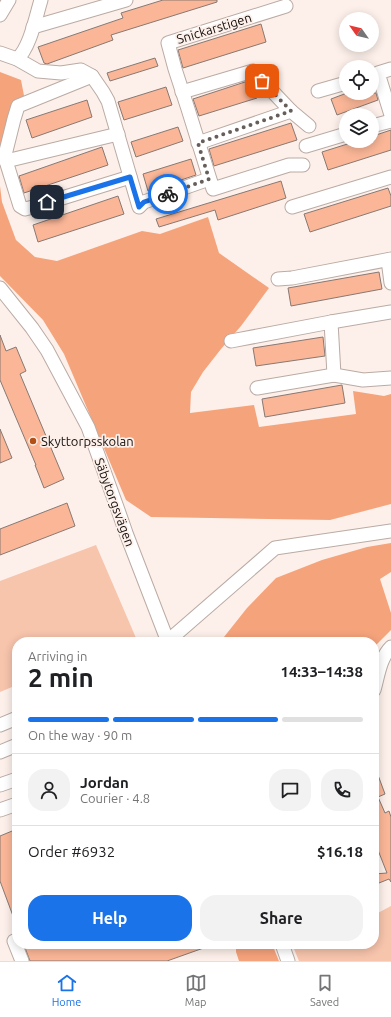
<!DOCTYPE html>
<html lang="en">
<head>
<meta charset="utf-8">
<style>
	body { margin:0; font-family:Ubuntu,sans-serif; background:#f2f2f2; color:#202124; height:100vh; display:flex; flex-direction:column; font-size:15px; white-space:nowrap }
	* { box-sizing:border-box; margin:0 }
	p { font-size:13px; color:#757577 }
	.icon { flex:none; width:22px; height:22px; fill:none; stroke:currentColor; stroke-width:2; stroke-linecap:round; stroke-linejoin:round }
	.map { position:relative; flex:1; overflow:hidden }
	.sheet { position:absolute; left:12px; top:637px; width:367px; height:312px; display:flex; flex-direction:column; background:#fff; border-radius:16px; box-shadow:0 2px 10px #0003 }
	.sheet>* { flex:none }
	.needle { width:26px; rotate:304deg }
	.controls { position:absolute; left:339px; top:12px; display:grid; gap:8px }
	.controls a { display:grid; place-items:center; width:40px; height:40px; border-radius:50%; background:#fff; box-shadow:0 2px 10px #0003; font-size:20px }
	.pin { position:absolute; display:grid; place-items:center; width:34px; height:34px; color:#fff; margin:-17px; border-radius:8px; box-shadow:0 2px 6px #0006 }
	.courier { position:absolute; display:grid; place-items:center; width:40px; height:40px; margin:-20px; border:3px solid #1a73e8; border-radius:50%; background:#fff; color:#222; box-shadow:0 1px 5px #0007 }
	.overview em { font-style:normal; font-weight:700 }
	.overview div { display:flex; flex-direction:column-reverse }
	.overview { display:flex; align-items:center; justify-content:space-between; height:68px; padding:0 16px }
	h1 { font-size:26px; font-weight:700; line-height:30px }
	.bar { display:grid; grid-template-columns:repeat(4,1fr); gap:6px 4px; align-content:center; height:48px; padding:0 16px }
	.bar i { height:5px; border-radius:3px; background:#e0e0e0 }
	.bar .active { background:#1a73e8 }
	.bar p { grid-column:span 4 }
	.line { display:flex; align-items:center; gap:10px; padding:0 16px; border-top:1px solid #e0e0e0 }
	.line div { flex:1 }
	.round { display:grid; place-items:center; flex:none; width:42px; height:42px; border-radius:16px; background:#f2f2f2 }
	.cta { display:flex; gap:8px; margin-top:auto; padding:8px 16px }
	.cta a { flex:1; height:46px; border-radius:16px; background:#1a73e8; color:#fff; font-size:16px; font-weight:700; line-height:46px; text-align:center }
	.cta a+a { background:#f2f2f2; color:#202124 }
	.tabs { display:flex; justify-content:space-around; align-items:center; height:56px; border-top:1px solid #e0e0e0; background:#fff; font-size:11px; color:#757577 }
	.tabs a { display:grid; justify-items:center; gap:2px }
	.tabs .active { color:#1a73e8 }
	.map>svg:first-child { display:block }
	.green { fill:#f7c4ac }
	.forest { fill:#f5a37b }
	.building { fill:#fab697; stroke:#877973 }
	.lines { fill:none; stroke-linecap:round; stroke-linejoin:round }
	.minor-casing { stroke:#baaba4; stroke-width:15 }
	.minor { stroke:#fff; stroke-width:13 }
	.done { stroke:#665e5a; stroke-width:4; stroke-dasharray:0 7.2 }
	.route { stroke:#1a73e8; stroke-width:5 }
	.poi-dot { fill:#b35017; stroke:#fdf0ea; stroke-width:1.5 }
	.labels { text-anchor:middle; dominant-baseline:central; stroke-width:3.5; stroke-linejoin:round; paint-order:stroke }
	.street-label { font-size:13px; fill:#15100d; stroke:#fdf0ea }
	.poi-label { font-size:13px; fill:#15100d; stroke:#fdf0ea; text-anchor:start }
</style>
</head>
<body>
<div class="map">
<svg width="391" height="961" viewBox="0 0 391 961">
	<rect width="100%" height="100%" fill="#fdf0ea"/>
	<g class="green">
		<path d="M96 545 136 638 127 642H17V685L0 692V581Z"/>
		<path d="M391 906V961H299L292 944H374V915Z"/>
	</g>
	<g class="forest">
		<path d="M0 72 21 80 26 106 14 119 0 155Z"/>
		<path d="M0 186 2 202 16 240 35 257 57 261 142 231 160 234 208 217 219 253 269 288 241 326 221 349 203 372 191 392 190 413 254 405 259 427 356 414 353 391 384 396 391 394V504L330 520 151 517 126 500 64 354 43 320 0 276Z"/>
		<path d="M391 543V572L380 579 391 613V630L376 645 374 654V642H220L247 608 276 578 322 560 367 547Z"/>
		<path d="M244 944H272L279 961H239L236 952V947Z"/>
	</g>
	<g class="building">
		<path d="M163 0H217V2L111 35 113 40 47 64 44 63 38 47 123 18 121 13Z"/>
		<path d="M261 24 266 42 183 68 178 50Z"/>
		<path d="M155 58 158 66 110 81 107 73Z"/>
		<path d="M251 80 252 82 257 98 199 116 193 99Z"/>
		<path d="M166 87 172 105 124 120 118 102Z"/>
		<path d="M347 93H376L378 100 337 115 331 99Z"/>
		<path d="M87 100 92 117 32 138 26 120Z"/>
		<path d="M291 123 297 140 214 166 209 149Z"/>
		<path d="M178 127 183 141 136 157 131 142Z"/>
		<path d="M391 130V150L328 170 322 152 357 141H374L373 136Z"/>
		<path d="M102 147 108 165 24 193 19 176Z"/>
		<path d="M191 159 196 175 148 191 143 174Z"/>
		<path d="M281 181 286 198 218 220 215 210 159 227 156 219Z"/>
		<path d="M388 188 391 196V206L310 232 304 214Z"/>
		<path d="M118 196 124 214 38 242 33 225Z"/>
		<path d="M379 272 382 289 291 306 288 288Z"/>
		<path d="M0 335 6 351 16 347 26 371 20 374 64 479 44 488 35 465H36L0 380Z"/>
		<path d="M323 337 325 356 256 366 253 348Z"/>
		<path d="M342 385 345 403 265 417 262 399Z"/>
		<path d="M0 429 12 458 0 463Z"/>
		<path d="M67 503 75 526 0 555V529Z"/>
		<path d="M374 767H375L385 794 378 797 385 813 389 811 391 817V882L389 879 374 885V874L387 873 374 840Z"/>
		<path d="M17 829V924H16L0 881V836Z"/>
		<path d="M28 944H211L212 945 167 961H30L24 945Z"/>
	</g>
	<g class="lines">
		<g class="minor-casing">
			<g id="minor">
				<path d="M286 6 168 43 175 69 188 109 213 189 289 165H303"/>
				<path d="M0 15 9 0"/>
				<path d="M33 27 126 0"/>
				<path d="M0 53 17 59 38 71 61 73 81 70 92 76 103 92 108 101 139 207 144 202 209 179"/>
				<path d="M17 59C30 48 36 16 41 0"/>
				<path d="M391 69 378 73 391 115"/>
				<path d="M92 76 18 106 14 119 5 155 6 161 20 206 25 209 33 207 130 177"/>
				<path d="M318 91 346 83"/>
				<path d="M182 92 253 71 291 111"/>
				<path d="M372 126 391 121"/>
				<path d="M198 143 291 111 309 126"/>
				<path d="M306 146 346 134"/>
				<path d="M6 161 118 134"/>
				<path d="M292 207 391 177"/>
				<path d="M388 260 391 283"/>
				<path d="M278 279 292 278 391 259"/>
				<path d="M0 288 32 328 47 350 88 427 118 510 126 533 168 642"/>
				<path d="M231 341 331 322 391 312"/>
				<path d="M334 375 363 380 391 378"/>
				<path d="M257 388 334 375 331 322"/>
				<path d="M168 641 275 548 391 531"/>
				<path d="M374 690C378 676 380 658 391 647"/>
				<path d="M0 725 17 718"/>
				<path d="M0 752 17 745"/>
				<path d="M0 785 17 779"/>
				<path d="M0 810 17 804"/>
				<path d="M14 941 22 961"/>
				<path d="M282 944 288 961"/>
			</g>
		</g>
		<use href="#minor" class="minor"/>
	</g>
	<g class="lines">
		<path class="done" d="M168 194 209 179 198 143 291 111 262 81"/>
		<path class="route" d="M47 202 130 177 139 207 144 202 168 194"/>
	</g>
	<circle class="poi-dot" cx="33" cy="441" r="4"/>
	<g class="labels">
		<g class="street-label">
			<text transform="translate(214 28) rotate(-17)">Snickarstigen</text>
			<text transform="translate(115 502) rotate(70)">Säbytorgsvägen</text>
		</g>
		<g class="poi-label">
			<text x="41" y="441">Skyttorpsskolan</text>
		</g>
	</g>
</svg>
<div class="controls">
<a><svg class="needle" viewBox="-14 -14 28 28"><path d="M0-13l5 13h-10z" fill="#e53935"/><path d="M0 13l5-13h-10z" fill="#757577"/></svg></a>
<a><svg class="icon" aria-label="locate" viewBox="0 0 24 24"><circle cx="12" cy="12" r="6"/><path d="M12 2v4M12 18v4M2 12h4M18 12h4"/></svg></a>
<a><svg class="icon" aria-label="layers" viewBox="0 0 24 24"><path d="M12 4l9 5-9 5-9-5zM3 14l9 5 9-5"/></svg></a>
</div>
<div class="pin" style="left:262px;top:81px;background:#ea580c"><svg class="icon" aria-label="bag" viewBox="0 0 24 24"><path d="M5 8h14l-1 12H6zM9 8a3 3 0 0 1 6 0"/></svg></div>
<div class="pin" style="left:47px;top:202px;background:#1f2937"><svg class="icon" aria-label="home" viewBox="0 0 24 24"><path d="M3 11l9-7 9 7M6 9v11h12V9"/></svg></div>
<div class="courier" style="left:168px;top:194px"><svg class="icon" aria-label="bike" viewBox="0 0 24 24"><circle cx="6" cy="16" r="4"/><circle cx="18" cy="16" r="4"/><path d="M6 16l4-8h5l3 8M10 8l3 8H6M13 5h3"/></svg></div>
<section class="sheet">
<div class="overview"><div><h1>2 min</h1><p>Arriving in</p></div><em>14:33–14:38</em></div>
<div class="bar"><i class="active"></i><i class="active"></i><i class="active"></i><i></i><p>On the way · 90 m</p></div>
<div class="line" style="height:72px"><a class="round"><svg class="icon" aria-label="person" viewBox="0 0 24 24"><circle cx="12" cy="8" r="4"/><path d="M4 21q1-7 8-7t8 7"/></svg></a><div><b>Jordan</b><p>Courier · 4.8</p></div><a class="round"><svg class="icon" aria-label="chat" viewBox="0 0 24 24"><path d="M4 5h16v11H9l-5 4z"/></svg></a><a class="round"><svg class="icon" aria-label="phone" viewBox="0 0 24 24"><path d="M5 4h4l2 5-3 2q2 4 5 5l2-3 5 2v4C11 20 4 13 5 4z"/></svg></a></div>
<div class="line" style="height:52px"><div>Order #6932</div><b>$16.18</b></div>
<div class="cta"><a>Help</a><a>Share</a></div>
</section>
</div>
<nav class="tabs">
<a class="active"><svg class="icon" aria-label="home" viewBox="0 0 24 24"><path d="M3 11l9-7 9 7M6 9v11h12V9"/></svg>Home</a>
<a><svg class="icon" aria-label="map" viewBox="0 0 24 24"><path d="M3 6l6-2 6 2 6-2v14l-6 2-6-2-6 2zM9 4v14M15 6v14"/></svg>Map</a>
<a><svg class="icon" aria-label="saved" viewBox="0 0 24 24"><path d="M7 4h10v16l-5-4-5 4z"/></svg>Saved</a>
</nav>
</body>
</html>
